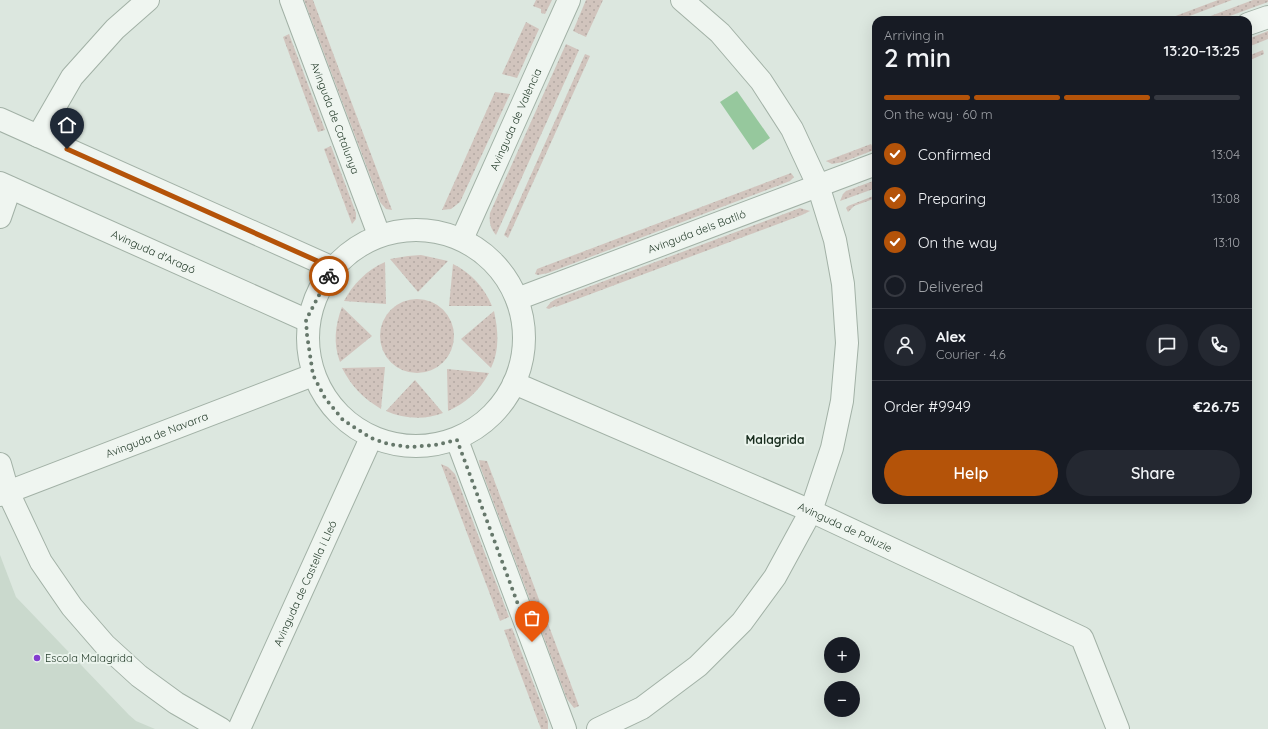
<!DOCTYPE html>
<html lang="en">
<head>
<meta charset="utf-8">
<style>
	body { margin:0; font-family:Quicksand,sans-serif; background:#242831; color:#f1f3f6; height:100vh; display:flex; flex-direction:column; font-size:15px; white-space:nowrap }
	* { box-sizing:border-box; margin:0 }
	p { font-size:13px; color:#9ea1a6 }
	.icon { flex:none; width:22px; height:22px; fill:none; stroke:currentColor; stroke-width:2; stroke-linecap:round; stroke-linejoin:round }
	.map { position:relative; flex:1; overflow:hidden }
	.side { position:absolute; left:872px; top:16px; width:380px; height:488px; display:flex; flex-direction:column; background:#171b24; border-radius:12px; box-shadow:0 4px 16px #0002 }
	.side>* { flex:none }
	.tools { position:absolute; left:824px; top:637px; display:grid; gap:8px }
	.tools a { display:grid; place-items:center; width:36px; height:36px; border-radius:50%; background:#171b24; box-shadow:0 4px 16px #0002; font-size:20px }
	.pin { position:absolute; display:grid; place-items:center; width:34px; height:34px; color:#fff; margin:-41px -17px; border-radius:50% 50% 50% 0; rotate:-45deg; box-shadow:0 0 4px #0007 }
	.pin .icon { rotate:45deg }
	.courier { position:absolute; display:grid; place-items:center; width:40px; height:40px; margin:-20px; border:3px solid #b45309; border-radius:50%; background:#fff; color:#222; box-shadow:0 1px 5px #0007 }
	.headline em { font-style:normal; font-weight:600 }
	.headline div { display:flex; flex-direction:column-reverse }
	.headline { display:flex; align-items:center; justify-content:space-between; height:68px; padding:0 12px }
	h1 { font-size:26px; font-weight:600; line-height:30px }
	.bar { display:grid; grid-template-columns:repeat(4,1fr); gap:6px 4px; align-content:center; height:48px; padding:0 12px }
	.bar i { height:5px; border-radius:3px; background:#363941 }
	.bar .on { background:#b45309 }
	.bar p { grid-column:span 4 }
	.line { display:flex; align-items:center; gap:10px; padding:0 12px; border-top:1px solid #363941 }
	.line div { flex:1 }
	.round { display:grid; place-items:center; flex:none; width:42px; height:42px; border-radius:21px; background:#242831 }
	ol { padding:0 12px; list-style:none }
	li { display:flex; align-items:center; gap:12px; height:44px }
	li p { margin-inline-start:auto }
	li .icon { padding:4px; border-radius:50%; background:#b45309; color:#fff; stroke-width:4 }
	li:last-child { color:#9ea1a6 }
	li i { width:22px; height:22px; border:2px solid #363941; border-radius:50% }
	.primary-button { display:flex; gap:8px; margin-top:auto; padding:8px 12px }
	.primary-button a { flex:1; height:46px; border-radius:24px; background:#b45309; color:#fff; font-size:16px; font-weight:600; line-height:46px; text-align:center }
	.primary-button a+a { background:#242831; color:#f1f3f6 }
	.map>svg:first-child { display:block }
	.built { fill:#cad9cd }
	.grass { fill:url(#grass-dots) }
	.water { fill:#96c89d }
	.lines { fill:none; stroke-linecap:round; stroke-linejoin:round }
	.street-casing { stroke:#a2b1a6; stroke-width:24 }
	.street { stroke:#eff5f0; stroke-width:22 }
	.done { stroke:#66786b; stroke-width:4; stroke-dasharray:0 7.2 }
	.route { stroke:#b45309; stroke-width:5 }
	.poi-dot { fill:#833dcf; stroke:#ebf4ed; stroke-width:1.5 }
	.labels { text-anchor:middle; dominant-baseline:central; stroke-width:4; stroke-linejoin:round; paint-order:stroke }
	.street-label { font-size:11px; fill:#263d2c; stroke:#ebf4ed }
	.poi-label { font-size:11px; fill:#263d2c; stroke:#ebf4ed; text-anchor:start }
	.neighbourhood-label { font-size:12px; font-weight:bold; fill:#182d1e; stroke:#ebf4ed }
</style>
</head>
<body>
<div class="map">
<svg width="1268" height="729" viewBox="0 0 1268 729">
	<defs>
		<pattern id="grass-dots" width="8" height="8" patternUnits="userSpaceOnUse"><rect width="8" height="8" fill="#d1c4bd"/><path d="M2 2h.1M6 6h.1" fill="none" stroke="#b3a9a3" stroke-width="1.8" stroke-linecap="round"/></pattern>
	</defs>
	<rect width="100%" height="100%" fill="#dce7df"/>
	<path class="built" d="M0 555 16 597 129 715 136 721 155 729H0Z"/>
	<g class="grass">
		<path d="M304 0H313L392 210 386 209 380 202Z"/>
		<path d="M536 0H552L545 14 541 13V9L533 6Z"/>
		<path d="M586 0H603L586 37 573 31Z"/>
		<path d="M1218 0H1232L1179 20H1165Z"/>
		<path d="M1253 0H1268V2L1219 20H1200Z"/>
		<path d="M526 22 539 29 517 78 502 74Z"/>
		<path d="M1268 31V39L1248 47V39Z"/>
		<path d="M289 34 325 130 318 132 283 37Z"/>
		<path d="M566 44 579 50 496 235C490 228 489 222 490 213Z"/>
		<path d="M1263 50 1264 54 1248 61V56Z"/>
		<path d="M585 54 590 56 508 238 504 235Z"/>
		<path d="M495 92 510 94 460 202 451 209 442 210Z"/>
		<path d="M871 144 874 150 843 162 832 164 826 161Z"/>
		<path d="M331 146 356 213V219L352 224 324 149Z"/>
		<path d="M791 173 794 177 790 181 780 185 548 273 538 275 535 274 537 269Z"/>
		<path d="M876 180V188L840 201 843 194 846 191Z"/>
		<path d="M876 195V198L854 206 848 212 846 208 848 206Z"/>
		<path d="M800 208 810 211 802 215 556 307 555 306 549 309 546 308 551 302 556 299Z"/>
		<path d="M421 255 448 261 418 292 390 259 408 256Z"/>
		<path d="M385 262 386 304 344 301C353 284 367 270 385 262Z"/>
		<path d="M453 264C471 273 484 287 492 306H449Z"/>
		<circle cx="417" cy="336" r="37"/>
		<path d="M342 307 372 336 340 362C333 344 335 325 342 307Z"/>
		<path d="M494 311C498 330 500 349 491 368L461 339Z"/>
		<path d="M385 367 381 409C363 398 352 387 342 368Z"/>
		<path d="M447 369 489 373C479 391 466 403 448 411Z"/>
		<path d="M415 380 443 413C425 420 404 419 386 411Z"/>
		<path d="M479 460 487 461 579 706 574 708 567 699 562 686 480 466Z"/>
		<path d="M441 464 448 467 455 474 509 617 500 621Z"/>
		<path d="M512 628 548 721V729H541L504 630Z"/>
	</g>
	<path class="water" d="M737 91 770 138 753 150 720 102Z"/>
	<g class="lines">
		<g class="street-casing">
			<g id="street">
				<path id="s1" d="M291 0 379 235"/>
				<path d="M1248 24 1268 17"/>
				<path d="M0 119 333 268"/>
				<path d="M38 136 72 77 115 29 148 0"/>
				<path id="s2" d="M0 183 306 320"/>
				<path d="M0 217 10 188"/>
				<circle cx="416" cy="338" r="108"/>
				<path id="s3" d="M462 239 569 0"/>
				<path id="s4" d="M517 299 876 164"/>
				<path id="s5" d="M514 383 811 511 1082 638 1118 729"/>
				<path d="M457 440 565 729"/>
				<path d="M0 464 8 492 41 562 72 607 105 645 139 676 176 703 221 729"/>
				<path id="s6" d="M0 495 313 375"/>
				<path id="s7" d="M239 729 371 438"/>
				<path d="M598 729 642 708 698 666 742 622 775 577 811 511 832 448 842 401 847 343 843 284 835 240 818 185 792 129 761 81 720 33 682 0"/>
			</g>
		</g>
		<use href="#street" class="street"/>
	</g>
	<g class="lines">
		<path class="done" d="M329 276 306 320 307 335 313 375 325 398 343 420 371 438 388 444 410 447 435 445 457 440 532 642"/>
		<path class="route" d="M67 149 333 268 329 276"/>
	</g>
	<circle class="poi-dot" cx="37" cy="658" r="4"/>
	<g class="labels">
		<g class="street-label">
			<text stroke="none"><textPath href="#s1" startOffset="126">Avinguda de Catalunya</textPath></text>
			<text stroke="none"><textPath href="#s3" startOffset="131">Avinguda de València</textPath></text>
			<text stroke="none"><textPath href="#s4" startOffset="192">Avinguda dels Batlló</textPath></text>
			<text stroke="none"><textPath href="#s2" startOffset="168">Avinguda d'Aragó</textPath></text>
			<text stroke="none"><textPath href="#s6" startOffset="168">Avinguda de Navarra</textPath></text>
			<text stroke="none"><textPath href="#s5" startOffset="361">Avinguda de Paluzie</textPath></text>
			<text stroke="none"><textPath href="#s7" startOffset="160">Avinguda de Castella i Lleó</textPath></text>
		</g>
		<g class="poi-label">
			<text x="45" y="658">Escola Malagrida</text>
		</g>
		<g class="neighbourhood-label">
			<text x="775" y="439">Malagrida</text>
		</g>
	</g>
</svg>
<div class="tools">
<a>+</a>
<a>−</a>
</div>
<div class="pin" style="left:532px;top:642px;background:#ea580c"><svg class="icon" aria-label="bag" viewBox="0 0 24 24"><path d="M5 8h14l-1 12H6zM9 8a3 3 0 0 1 6 0"/></svg></div>
<div class="pin" style="left:67px;top:149px;background:#1f2937"><svg class="icon" aria-label="home" viewBox="0 0 24 24"><path d="M3 11l9-7 9 7M6 9v11h12V9"/></svg></div>
<div class="courier" style="left:329px;top:276px"><svg class="icon" aria-label="bike" viewBox="0 0 24 24"><circle cx="6" cy="16" r="4"/><circle cx="18" cy="16" r="4"/><path d="M6 16l4-8h5l3 8M10 8l3 8H6M13 5h3"/></svg></div>
<section class="side">
<div class="headline"><div><h1>2 min</h1><p>Arriving in</p></div><em>13:20–13:25</em></div>
<div class="bar"><i class="on"></i><i class="on"></i><i class="on"></i><i></i><p>On the way · 60 m</p></div>
<ol>
<li><svg class="icon" aria-label="check" viewBox="0 0 24 24"><path d="M5 12l5 5 9-10"/></svg>Confirmed<p>13:04</p></li>
<li><svg class="icon" aria-label="check" viewBox="0 0 24 24"><path d="M5 12l5 5 9-10"/></svg>Preparing<p>13:08</p></li>
<li><svg class="icon" aria-label="check" viewBox="0 0 24 24"><path d="M5 12l5 5 9-10"/></svg>On the way<p>13:10</p></li>
<li><i></i>Delivered</li>
</ol>
<div class="line" style="height:72px"><a class="round"><svg class="icon" aria-label="person" viewBox="0 0 24 24"><circle cx="12" cy="8" r="4"/><path d="M4 21q1-7 8-7t8 7"/></svg></a><div><b>Alex</b><p>Courier · 4.6</p></div><a class="round"><svg class="icon" aria-label="chat" viewBox="0 0 24 24"><path d="M4 5h16v11H9l-5 4z"/></svg></a><a class="round"><svg class="icon" aria-label="phone" viewBox="0 0 24 24"><path d="M5 4h4l2 5-3 2q2 4 5 5l2-3 5 2v4C11 20 4 13 5 4z"/></svg></a></div>
<div class="line" style="height:52px"><div>Order #9949</div><b>€26.75</b></div>
<div class="primary-button"><a>Help</a><a>Share</a></div>
</section>
</div>
</body>
</html>
